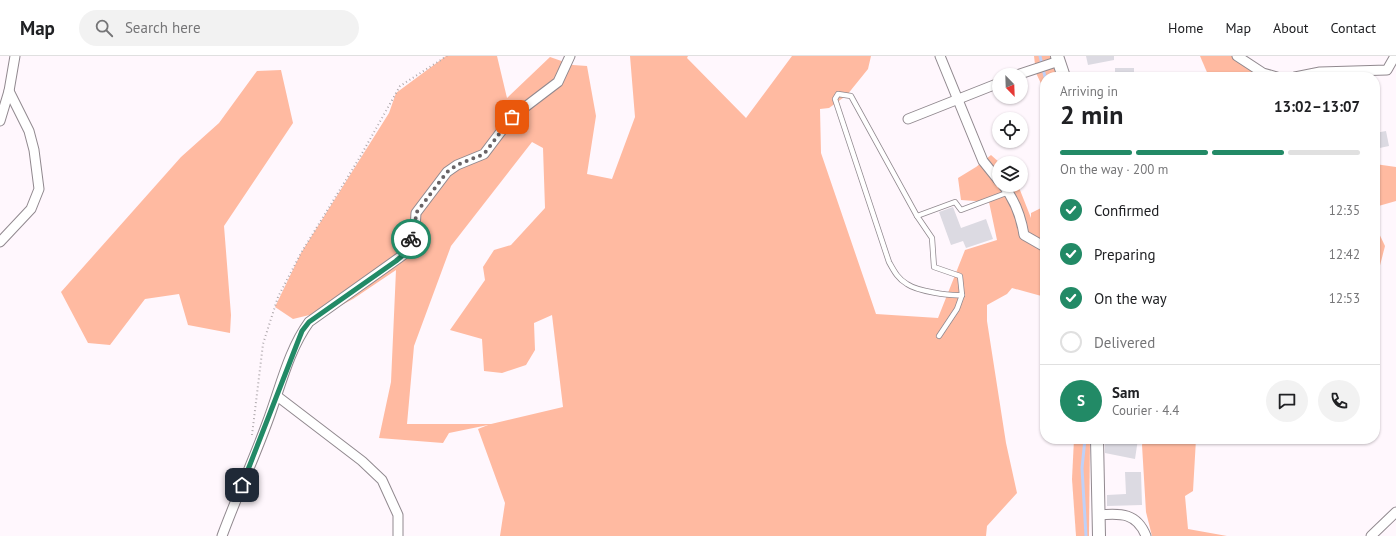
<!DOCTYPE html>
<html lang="en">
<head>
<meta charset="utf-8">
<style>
	body { margin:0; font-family:"PT Sans",sans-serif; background:#f2f2f2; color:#202124; height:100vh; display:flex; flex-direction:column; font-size:15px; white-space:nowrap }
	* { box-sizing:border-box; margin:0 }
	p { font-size:13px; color:#757577 }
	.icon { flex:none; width:22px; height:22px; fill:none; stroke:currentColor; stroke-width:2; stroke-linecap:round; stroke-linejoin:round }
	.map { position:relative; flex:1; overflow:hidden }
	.panel { position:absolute; left:1040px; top:16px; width:340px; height:372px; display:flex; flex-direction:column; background:#fff; border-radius:16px; box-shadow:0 1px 3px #0004 }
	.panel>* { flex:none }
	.needle { width:26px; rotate:157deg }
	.fabs { position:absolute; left:992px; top:12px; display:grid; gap:8px }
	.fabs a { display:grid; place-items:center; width:36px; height:36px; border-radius:50%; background:#fff; box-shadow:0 1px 3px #0004; font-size:20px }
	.pin { position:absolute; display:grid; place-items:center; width:34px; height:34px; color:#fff; margin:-17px; border-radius:8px; box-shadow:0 2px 6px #0006 }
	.courier { position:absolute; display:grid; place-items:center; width:40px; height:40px; margin:-20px; border:3px solid #228a66; border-radius:50%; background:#fff; color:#222; box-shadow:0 1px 5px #0007 }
	.overview em { font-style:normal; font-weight:700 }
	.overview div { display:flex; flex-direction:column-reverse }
	.overview { display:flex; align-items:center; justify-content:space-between; height:68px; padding:0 20px }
	h1 { font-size:26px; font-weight:700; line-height:30px }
	.bar { display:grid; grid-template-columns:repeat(4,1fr); gap:6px 4px; align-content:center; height:48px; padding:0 20px }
	.bar i { height:5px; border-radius:3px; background:#e0e0e0 }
	.bar .selected { background:#228a66 }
	.bar p { grid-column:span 4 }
	.line { display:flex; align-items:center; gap:10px; padding:0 20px; border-top:1px solid #e0e0e0 }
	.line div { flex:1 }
	.round { display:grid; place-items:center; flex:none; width:42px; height:42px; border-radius:21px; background:#f2f2f2 }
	ol { padding:0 20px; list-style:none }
	li { display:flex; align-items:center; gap:12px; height:44px }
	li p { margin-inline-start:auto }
	li .icon { padding:4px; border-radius:50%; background:#228a66; color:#fff; stroke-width:4 }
	li:last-child { color:#757577 }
	li i { width:22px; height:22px; border:2px solid #e0e0e0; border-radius:50% }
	header { display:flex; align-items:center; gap:24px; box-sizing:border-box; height:56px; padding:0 20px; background:#fff; border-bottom:1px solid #e0e0e0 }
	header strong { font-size:19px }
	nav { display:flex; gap:22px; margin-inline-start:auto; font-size:14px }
	.search { width:280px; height:36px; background:#f2f2f2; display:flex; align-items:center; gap:10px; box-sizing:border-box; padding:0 14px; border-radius:22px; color:#757577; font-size:15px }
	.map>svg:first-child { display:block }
	.green { fill:#ffbaa1; fill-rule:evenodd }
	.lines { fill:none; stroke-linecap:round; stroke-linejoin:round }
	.stream { stroke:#bfd1f9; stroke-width:3 }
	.building { fill:#dcdae2 }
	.service-casing { stroke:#91898f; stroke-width:6 }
	.minor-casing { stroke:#91898f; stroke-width:11 }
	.tertiary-casing { stroke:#91898f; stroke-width:14 }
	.path { stroke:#b0aaae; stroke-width:2; stroke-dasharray:1 3; stroke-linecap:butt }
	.service { stroke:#fff; stroke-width:4.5 }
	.minor { stroke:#fff; stroke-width:9 }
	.tertiary { stroke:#fff; stroke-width:12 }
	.done { stroke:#686366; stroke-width:4; stroke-dasharray:0 7.2 }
	.route { stroke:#228a66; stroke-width:5 }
</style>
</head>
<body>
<header>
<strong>Map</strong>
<div class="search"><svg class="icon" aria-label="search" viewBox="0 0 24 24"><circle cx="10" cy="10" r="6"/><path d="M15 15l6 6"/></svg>Search here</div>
<nav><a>Home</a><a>Map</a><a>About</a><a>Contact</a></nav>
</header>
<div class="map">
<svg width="1396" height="480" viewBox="0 0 1396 480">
	<rect width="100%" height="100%" fill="#fff7fd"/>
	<g class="green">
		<path d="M446 0H497L507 42 550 1 573 9 587 10 596 60 587 118 612 123 635 61 630 0H688L687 2 746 62 792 0H871L868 13 847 39 829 52 820 53 821 97 876 258 938 262 965 194 997 184 989 146 961 144 958 122 976 111 991 99 1000 107 999 129H1018L1031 162V157L1045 150V241L1012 232 1007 238 987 249V265L1006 387 1017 437 987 470 986 480H500L505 447 478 373 488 369 449 377 443 387 379 382 391 326 396 214 353 243 334 253 293 263 275 251 301 197 389 57 396 37ZM532 86 543 92 545 152 511 189 494 194 483 211 485 224 450 274 482 283 484 315 502 317 526 309 535 294 534 267 552 259 563 351 491 368H407L414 290 451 190Z"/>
		<path d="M1034 0H1053L1058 21H1045V36L1036 17Z"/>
		<path d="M1200 0H1232L1262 21H1209Z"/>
		<path d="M281 14 293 67 224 170 231 259 230 277 188 269 179 238 145 243 110 289 88 287 61 236 181 101 219 67 257 15Z"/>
		<path d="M1375 108 1396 111V145L1375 151Z"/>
		<path d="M1375 169 1385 190 1375 229Z"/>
		<path d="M1074 383H1090L1089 480H1076L1072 423Z"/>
		<path d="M1144 383H1196L1193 435 1185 440 1188 473 1227 480H1152L1146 456 1142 389Z"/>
	</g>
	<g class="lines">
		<g class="stream">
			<path d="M1040 0 1045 21"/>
			<path d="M1085 383 1082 412 1086 480"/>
		</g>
	</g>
	<g class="building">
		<path d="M1086 0H1114V4L1088 9Z"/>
		<rect x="1115" y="12" width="19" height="9"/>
		<path d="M1386 75 1389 90 1375 93V77Z"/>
		<path d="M953 151 961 172 986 163 993 183 966 192 963 185 951 189 939 156Z"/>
		<path d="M1119 383H1138L1135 403 1105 397V384L1119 387Z"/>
		<path d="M1125 416H1141L1142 449 1107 450V439L1126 438Z"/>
	</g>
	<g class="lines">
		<g class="service-casing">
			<g id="service">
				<path d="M917 160 851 40 838 38 835 43 889 206C894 215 898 223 907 228 917 235 949 240 962 239"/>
				<path d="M939 280 957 253 962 239 960 220 934 211 932 182 917 160 955 146 961 154 1009 136"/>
			</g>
		</g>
		<g class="minor-casing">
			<g id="minor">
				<path d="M940 0 983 105 999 125"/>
				<path d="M1237 0 1263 17 1277 21"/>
				<path d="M1017 19 1059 5"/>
				<path d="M1295 21 1320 16 1387 14 1395 0"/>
				<path d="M908 63 999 27"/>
				<path d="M0 65 9 35 15 0"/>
				<path d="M1003 129C1015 144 1021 160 1024 179L1045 191"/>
				<path d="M0 186 31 153 39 133 34 94 29 75 9 35"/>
				<path d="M277 340 362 405 382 424 398 459V480"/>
				<path d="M1099 459C1121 457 1137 457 1146 480"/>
				<path d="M222 480C236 442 253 405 267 367 280 333 288 295 309 266L403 199 415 173 416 157 447 116 457 109 484 98 512 61 558 26 570 0"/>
				<path d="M1371 480 1396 456"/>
			</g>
		</g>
		<g class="tertiary-casing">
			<g id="tertiary">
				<path d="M1057 0 1064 21"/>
				<path d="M1097 383 1099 480"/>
			</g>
		</g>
		<path class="path" d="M252 379 263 288 278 241 301 197 360 101 400 30 447 0"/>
		<use href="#service" class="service"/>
		<use href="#minor" class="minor"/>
		<use href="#tertiary" class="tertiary"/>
	</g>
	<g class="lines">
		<path class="done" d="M411 183 415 173 416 157 447 116 457 109 484 98 512 61"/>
		<path class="route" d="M242 429 302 275 309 266 396 205 403 199 411 183"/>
	</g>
</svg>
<div class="fabs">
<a><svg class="needle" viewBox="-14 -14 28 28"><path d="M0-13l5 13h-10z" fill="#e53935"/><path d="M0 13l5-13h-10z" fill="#757577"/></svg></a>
<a><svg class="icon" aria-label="locate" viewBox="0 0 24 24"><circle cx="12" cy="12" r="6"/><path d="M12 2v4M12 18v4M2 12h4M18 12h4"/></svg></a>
<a><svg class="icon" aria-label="layers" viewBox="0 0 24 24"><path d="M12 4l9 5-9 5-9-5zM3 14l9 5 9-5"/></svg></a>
</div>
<div class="pin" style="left:512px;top:61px;background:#ea580c"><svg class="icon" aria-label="bag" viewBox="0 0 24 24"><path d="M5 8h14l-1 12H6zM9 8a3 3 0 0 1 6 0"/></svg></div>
<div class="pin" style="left:242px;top:429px;background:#1f2937"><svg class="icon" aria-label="home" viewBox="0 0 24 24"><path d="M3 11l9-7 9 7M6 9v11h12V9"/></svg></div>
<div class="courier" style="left:411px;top:183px"><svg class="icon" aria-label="bike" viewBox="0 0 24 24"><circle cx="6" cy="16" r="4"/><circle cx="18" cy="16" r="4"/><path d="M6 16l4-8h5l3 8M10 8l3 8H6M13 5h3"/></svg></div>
<section class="panel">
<div class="overview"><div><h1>2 min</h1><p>Arriving in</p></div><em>13:02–13:07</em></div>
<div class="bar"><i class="selected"></i><i class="selected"></i><i class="selected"></i><i></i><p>On the way · 200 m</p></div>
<ol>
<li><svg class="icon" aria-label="check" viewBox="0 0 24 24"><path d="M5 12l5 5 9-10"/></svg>Confirmed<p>12:35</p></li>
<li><svg class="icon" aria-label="check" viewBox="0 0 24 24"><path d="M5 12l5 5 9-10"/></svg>Preparing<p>12:42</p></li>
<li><svg class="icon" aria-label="check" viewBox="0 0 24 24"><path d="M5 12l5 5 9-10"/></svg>On the way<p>12:53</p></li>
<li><i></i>Delivered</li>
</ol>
<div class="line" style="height:72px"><b class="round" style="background:#228a66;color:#fff">S</b><div><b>Sam</b><p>Courier · 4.4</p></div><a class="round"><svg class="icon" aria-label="chat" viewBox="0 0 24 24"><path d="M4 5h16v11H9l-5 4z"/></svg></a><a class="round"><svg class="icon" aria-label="phone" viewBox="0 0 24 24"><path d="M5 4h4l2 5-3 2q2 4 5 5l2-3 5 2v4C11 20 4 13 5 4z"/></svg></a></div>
</section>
</div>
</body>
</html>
